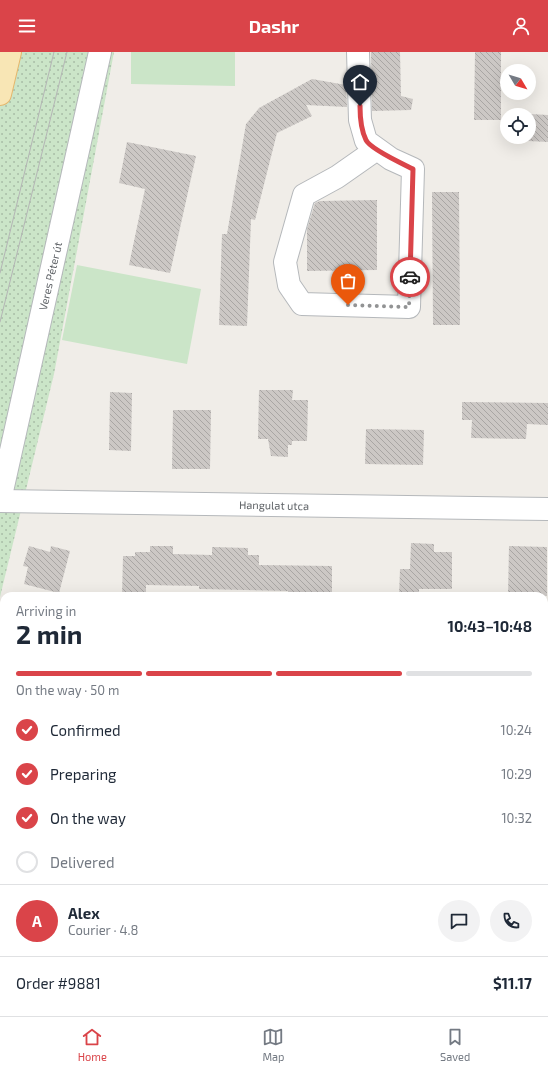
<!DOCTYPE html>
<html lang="en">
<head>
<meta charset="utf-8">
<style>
	body { margin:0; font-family:"Exo 2",sans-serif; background:#f2f2f3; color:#1f2937; height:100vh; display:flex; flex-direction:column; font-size:15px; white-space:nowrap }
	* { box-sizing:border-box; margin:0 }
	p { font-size:13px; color:#747a83 }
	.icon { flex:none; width:22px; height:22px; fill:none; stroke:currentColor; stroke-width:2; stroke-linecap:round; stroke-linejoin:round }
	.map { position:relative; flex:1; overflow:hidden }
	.drawer { position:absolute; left:0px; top:540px; width:548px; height:424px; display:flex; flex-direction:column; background:#fff; border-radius:12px 12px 0 0; box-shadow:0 4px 16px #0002 }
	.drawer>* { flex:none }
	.needle { width:26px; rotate:128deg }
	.buttons { position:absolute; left:500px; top:12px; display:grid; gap:8px }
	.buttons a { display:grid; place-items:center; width:36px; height:36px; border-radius:50%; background:#fff; box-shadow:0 4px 16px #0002; font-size:20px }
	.pin { position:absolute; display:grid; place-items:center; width:34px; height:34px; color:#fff; margin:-41px -17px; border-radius:50% 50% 50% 0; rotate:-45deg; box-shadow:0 0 4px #0007 }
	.pin .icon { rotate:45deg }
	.courier { position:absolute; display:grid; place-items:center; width:40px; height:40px; margin:-20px; border:3px solid #da4449; border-radius:50%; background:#fff; color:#222; box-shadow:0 1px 5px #0007 }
	.overview em { font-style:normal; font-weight:700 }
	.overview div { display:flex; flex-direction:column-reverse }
	.overview { display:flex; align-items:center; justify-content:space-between; height:68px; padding:0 16px }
	h1 { font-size:26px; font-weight:700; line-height:30px }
	.bar { display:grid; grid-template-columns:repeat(4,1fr); gap:6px 4px; align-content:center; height:48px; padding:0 16px }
	.bar i { height:5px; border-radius:3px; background:#e0e1e3 }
	.bar .selected { background:#da4449 }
	.bar p { grid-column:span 4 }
	.line { display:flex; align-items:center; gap:10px; padding:0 16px; border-top:1px solid #e0e1e3 }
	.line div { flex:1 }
	.round { display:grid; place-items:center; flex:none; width:42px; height:42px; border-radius:21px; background:#f2f2f3 }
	ol { padding:0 16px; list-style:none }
	li { display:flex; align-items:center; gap:12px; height:44px }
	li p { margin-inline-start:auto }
	li .icon { padding:4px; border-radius:50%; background:#da4449; color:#fff; stroke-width:4 }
	li:last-child { color:#747a83 }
	li i { width:22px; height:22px; border:2px solid #e0e1e3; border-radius:50% }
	header { display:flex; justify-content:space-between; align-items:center; height:52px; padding:0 16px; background:#da4449; color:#fff; font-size:18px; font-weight:700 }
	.tab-bar { display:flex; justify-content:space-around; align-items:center; height:56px; border-top:1px solid #e0e1e3; background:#fff; font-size:11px; color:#747a83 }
	.tab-bar a { display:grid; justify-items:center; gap:2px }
	.tab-bar .selected { color:#da4449 }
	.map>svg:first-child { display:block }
	.grass { fill:url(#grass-dots) }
	.park { fill:#cbe5c8 }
	.building { fill:url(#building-back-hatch) }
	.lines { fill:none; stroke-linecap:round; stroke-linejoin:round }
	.minor-casing { stroke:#b5b8bb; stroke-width:24 }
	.major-casing { stroke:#e5b66c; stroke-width:24 }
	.minor { stroke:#fff; stroke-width:22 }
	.major { stroke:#f8e6b5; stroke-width:22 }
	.tram { stroke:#b4b5b5; stroke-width:1 }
	.done { stroke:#929394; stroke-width:4; stroke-dasharray:0 7.2 }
	.route { stroke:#da4449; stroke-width:5 }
	.labels { text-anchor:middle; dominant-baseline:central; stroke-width:3.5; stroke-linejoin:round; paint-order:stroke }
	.street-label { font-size:11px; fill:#5f6367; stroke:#fff }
</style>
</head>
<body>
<header><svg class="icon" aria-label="menu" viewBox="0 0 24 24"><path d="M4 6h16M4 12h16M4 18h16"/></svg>Dashr<svg class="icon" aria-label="person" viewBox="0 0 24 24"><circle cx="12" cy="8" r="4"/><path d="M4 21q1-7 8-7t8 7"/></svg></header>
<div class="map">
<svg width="548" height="964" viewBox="0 0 548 964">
	<defs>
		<pattern id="grass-dots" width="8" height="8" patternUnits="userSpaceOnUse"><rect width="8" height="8" fill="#cbe5c8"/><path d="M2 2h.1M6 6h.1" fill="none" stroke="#a8bda6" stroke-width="1.8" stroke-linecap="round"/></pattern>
		<pattern id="building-back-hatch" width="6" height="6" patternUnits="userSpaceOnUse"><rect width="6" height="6" fill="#ccc8c5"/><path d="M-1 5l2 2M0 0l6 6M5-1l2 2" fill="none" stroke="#a9a6a4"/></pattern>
	</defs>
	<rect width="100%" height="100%" fill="#f0ede8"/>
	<path class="grass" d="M0 0H114L54 322 0 545Z"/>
	<g class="park">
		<path d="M131 0H235V34L131 32Z"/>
		<path d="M77 213 201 237 187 312 62 288Z"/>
	</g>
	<g class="building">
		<path d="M371 0H400L401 44 413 47 411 58 372 59Z"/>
		<path d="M475 0H501V68H474Z"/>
		<path d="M312 27 346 33 347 55 306 53 312 64 277 81 255 168 251 167 247 274 219 273 222 182H227L246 72 259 56Z"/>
		<path d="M530 62 548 63V90L528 89Z"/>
		<path d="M127 90 196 104 170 221 129 213 145 137 119 131Z"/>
		<path d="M432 140H459L460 273H433Z"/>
		<path d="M377 148V218L307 219V177L315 151 320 149Z"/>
		<path d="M259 338H293L292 348H308L307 389H292V393H288V405L271 404 268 387H258Z"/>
		<path d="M110 340 132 341 131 399 109 398Z"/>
		<path d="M462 350 548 351V373L527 372 526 387 471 386 472 368H462Z"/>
		<path d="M173 358H211L210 417H172Z"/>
		<path d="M366 377 424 378 423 413 365 412Z"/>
		<path d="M411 491 434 492V500H452V537H419V544H399L400 517H410Z"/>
		<path d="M29 494 50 500 51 494 70 499 59 541 24 532 28 515 23 514Z"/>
		<path d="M150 494H173V502L212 503V495L248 496V503H259V513L332 514V544H288V539L199 537V534L146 533V544H122L123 504H135V500H150Z"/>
		<path d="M509 494 547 495V544H508Z"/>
	</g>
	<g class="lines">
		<g class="minor-casing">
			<g id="minor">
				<path d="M358 0 360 68 366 89 391 107 413 117 409 255 302 252 289 233 285 210 304 143 337 125 377 97"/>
				<path d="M0 448 100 0"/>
				<path d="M0 449 548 457"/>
				<path d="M0 695H4"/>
				<path d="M544 702H548"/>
				<path d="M0 946H4"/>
				<path d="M544 949H548"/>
			</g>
		</g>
		<g class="major-casing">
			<path id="major" d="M0 42 10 0"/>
		</g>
		<use href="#minor" class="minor"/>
		<use href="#major" class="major"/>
		<g class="tram">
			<path d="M0 221 54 0"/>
			<path d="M0 270 67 0"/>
		</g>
	</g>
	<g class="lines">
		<path class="done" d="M348 253 409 255 410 225"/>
		<path class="route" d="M360 54C360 65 361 78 366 88 370 97 403 112 413 117L410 225"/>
	</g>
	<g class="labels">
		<g class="street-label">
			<text transform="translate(50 224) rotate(-77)">Veres Péter út</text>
			<text transform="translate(274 453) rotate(1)">Hangulat utca</text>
		</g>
	</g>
</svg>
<div class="buttons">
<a><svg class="needle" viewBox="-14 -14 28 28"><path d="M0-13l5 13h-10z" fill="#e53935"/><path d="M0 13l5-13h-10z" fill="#747a83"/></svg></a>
<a><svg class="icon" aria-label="locate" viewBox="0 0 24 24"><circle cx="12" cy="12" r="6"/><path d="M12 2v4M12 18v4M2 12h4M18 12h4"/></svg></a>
</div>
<div class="pin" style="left:348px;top:253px;background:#ea580c"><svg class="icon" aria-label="bag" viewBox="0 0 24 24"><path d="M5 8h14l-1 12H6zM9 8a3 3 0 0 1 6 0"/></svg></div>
<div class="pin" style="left:360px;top:54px;background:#1f2937"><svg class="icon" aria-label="home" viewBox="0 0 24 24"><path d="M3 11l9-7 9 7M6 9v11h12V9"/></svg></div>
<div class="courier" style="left:410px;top:225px"><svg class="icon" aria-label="car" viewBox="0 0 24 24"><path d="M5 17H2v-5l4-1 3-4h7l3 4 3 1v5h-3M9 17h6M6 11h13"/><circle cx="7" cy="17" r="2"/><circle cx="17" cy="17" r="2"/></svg></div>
<section class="drawer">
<div class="overview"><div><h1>2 min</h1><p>Arriving in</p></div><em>10:43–10:48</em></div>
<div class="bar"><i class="selected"></i><i class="selected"></i><i class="selected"></i><i></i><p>On the way · 50 m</p></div>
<ol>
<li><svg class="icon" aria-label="check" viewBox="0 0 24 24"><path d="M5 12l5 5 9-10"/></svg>Confirmed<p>10:24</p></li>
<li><svg class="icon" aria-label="check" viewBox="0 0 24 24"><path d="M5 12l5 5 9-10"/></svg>Preparing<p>10:29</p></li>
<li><svg class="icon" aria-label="check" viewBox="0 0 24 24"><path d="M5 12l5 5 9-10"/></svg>On the way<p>10:32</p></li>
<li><i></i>Delivered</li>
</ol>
<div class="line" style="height:72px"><b class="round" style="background:#da4449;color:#fff">A</b><div><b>Alex</b><p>Courier · 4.8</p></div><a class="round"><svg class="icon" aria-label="chat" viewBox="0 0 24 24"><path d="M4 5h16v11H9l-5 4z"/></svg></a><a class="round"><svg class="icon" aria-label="phone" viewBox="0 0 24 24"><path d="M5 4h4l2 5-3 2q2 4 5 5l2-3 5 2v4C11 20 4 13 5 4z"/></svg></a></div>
<div class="line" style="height:52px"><div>Order #9881</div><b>$11.17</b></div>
</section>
</div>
<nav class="tab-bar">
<a class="selected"><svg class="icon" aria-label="home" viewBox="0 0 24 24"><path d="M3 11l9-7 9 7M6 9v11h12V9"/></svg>Home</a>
<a><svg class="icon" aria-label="map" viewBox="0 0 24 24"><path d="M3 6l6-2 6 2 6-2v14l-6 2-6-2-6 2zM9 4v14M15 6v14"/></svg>Map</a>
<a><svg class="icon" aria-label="saved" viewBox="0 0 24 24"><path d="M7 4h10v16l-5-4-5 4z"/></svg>Saved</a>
</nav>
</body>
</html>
